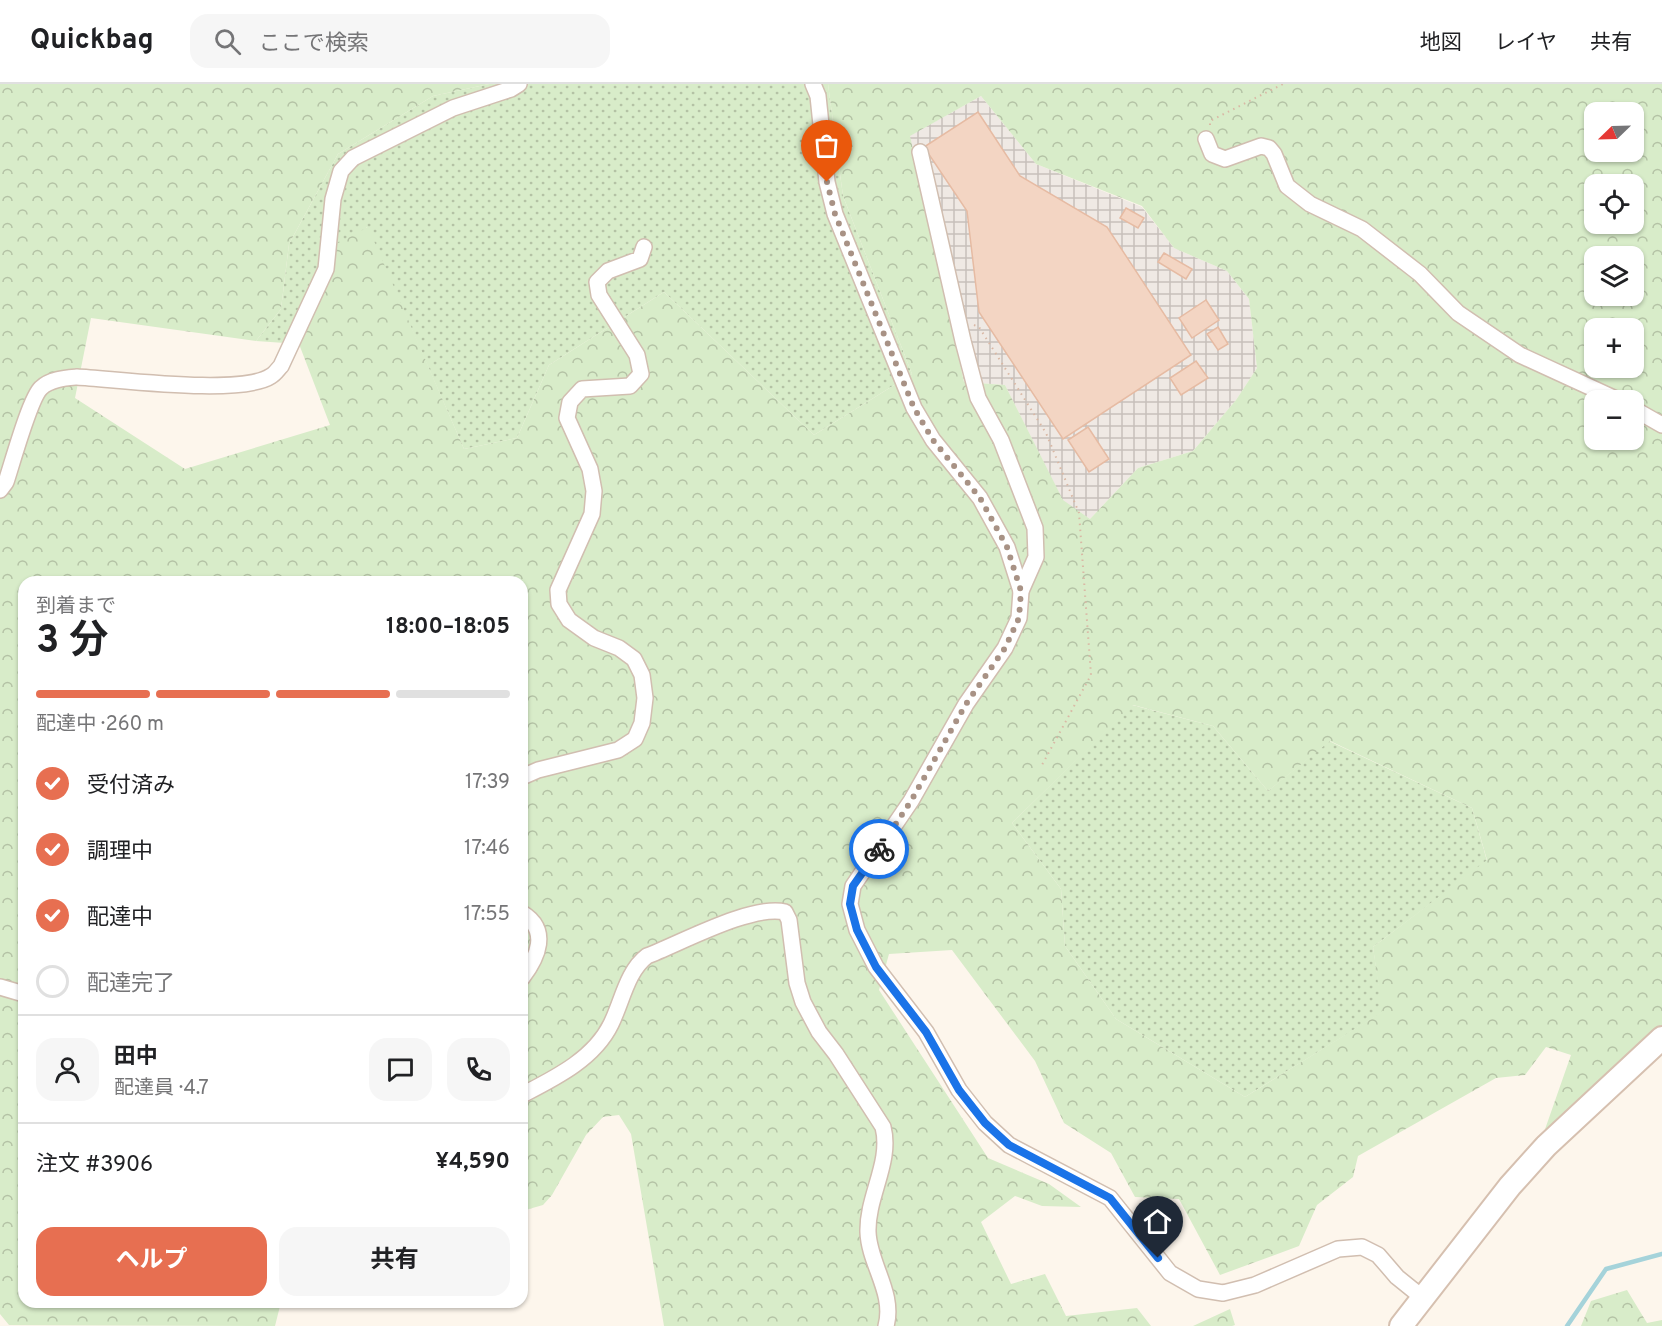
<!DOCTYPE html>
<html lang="ja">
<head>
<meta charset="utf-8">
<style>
	body { margin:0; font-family:Overpass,"Noto Sans JP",sans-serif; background:#f6f6f6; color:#202124; height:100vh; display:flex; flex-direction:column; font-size:22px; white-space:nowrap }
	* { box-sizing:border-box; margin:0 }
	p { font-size:20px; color:#757577 }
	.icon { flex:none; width:33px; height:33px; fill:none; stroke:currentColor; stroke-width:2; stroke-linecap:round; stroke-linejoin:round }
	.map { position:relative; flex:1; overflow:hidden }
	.details { position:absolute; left:18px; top:492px; width:510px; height:732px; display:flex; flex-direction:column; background:#fff; border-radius:18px; box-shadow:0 2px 4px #0004 }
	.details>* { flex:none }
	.needle { width:39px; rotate:247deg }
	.fabs { position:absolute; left:1584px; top:18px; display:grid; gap:12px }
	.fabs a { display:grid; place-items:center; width:60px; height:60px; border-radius:12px; background:#fff; box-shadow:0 2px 4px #0004; font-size:30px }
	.pin { position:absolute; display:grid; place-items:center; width:51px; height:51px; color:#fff; margin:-62px -26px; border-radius:50% 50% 50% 0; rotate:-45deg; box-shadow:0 0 6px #0007 }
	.pin .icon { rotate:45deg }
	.courier { position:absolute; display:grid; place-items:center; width:60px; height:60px; margin:-30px; border:4px solid #1a73e8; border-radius:50%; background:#fff; color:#222; box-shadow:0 2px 8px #0007 }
	.summary em { font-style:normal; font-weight:700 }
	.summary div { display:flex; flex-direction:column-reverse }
	.summary { display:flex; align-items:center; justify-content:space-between; height:102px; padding:0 18px }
	h1 { font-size:39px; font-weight:700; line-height:45px }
	.bar { display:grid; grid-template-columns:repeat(4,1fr); gap:9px 6px; align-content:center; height:72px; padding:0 18px }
	.bar i { height:8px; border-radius:4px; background:#e0e0e0 }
	.bar .selected { background:#e76f51 }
	.bar p { grid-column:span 4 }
	.line { display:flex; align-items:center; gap:15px; padding:0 18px; border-top:2px solid #e0e0e0 }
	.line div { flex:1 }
	.round { display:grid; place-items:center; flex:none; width:63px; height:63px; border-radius:18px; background:#f6f6f6 }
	ol { padding:0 18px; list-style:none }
	li { display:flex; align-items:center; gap:18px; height:66px }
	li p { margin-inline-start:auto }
	li .icon { padding:6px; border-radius:50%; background:#e76f51; color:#fff; stroke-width:4 }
	li:last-child { color:#757577 }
	li i { width:33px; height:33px; border:3px solid #e0e0e0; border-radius:50% }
	.cta { display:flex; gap:12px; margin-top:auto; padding:12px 18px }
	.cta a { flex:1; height:69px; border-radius:18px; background:#e76f51; color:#fff; font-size:24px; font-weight:700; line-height:69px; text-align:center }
	.cta a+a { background:#f6f6f6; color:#202124 }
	header { display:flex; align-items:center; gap:36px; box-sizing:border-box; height:84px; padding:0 30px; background:#fff; border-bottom:2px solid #e0e0e0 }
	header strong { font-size:28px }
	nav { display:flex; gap:33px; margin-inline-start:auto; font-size:21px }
	.search { width:420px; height:54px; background:#f6f6f6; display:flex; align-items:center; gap:15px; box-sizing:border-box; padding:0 21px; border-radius:18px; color:#757577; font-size:22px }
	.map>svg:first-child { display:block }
	.industrial { fill:url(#industrial-grid) }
	.grass { fill:url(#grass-dots) }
	.forest { fill:url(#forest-crowns); fill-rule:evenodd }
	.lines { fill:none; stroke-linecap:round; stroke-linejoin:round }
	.stream { stroke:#a5d3da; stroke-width:4.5 }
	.building { fill:#f3d5c3; stroke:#e6bba3; stroke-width:1.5 }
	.street-casing { stroke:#d1beb0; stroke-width:18 }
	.secondary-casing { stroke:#d6c0b0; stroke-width:26 }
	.path { stroke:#d9b8a5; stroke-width:2; stroke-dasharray:1.5 4.5; stroke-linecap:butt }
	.street { stroke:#fff; stroke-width:15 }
	.secondary { stroke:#fff; stroke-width:22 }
	.done { stroke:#a89285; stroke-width:6; stroke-dasharray:0 10.8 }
	.route { stroke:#1a73e8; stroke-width:8 }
</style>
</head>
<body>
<header>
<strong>Quickbag</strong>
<div class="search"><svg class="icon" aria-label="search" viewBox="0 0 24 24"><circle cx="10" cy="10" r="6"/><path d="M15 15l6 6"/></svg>ここで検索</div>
<nav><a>地図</a><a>レイヤ</a><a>共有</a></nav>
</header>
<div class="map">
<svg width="1662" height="1242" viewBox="0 0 1662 1242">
	<defs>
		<pattern id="industrial-grid" width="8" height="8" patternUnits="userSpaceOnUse" patternTransform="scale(1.5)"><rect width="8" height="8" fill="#efe9e4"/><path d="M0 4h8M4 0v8" fill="none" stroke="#c7c0bb"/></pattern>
		<pattern id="grass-dots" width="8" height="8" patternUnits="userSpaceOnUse" patternTransform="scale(1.5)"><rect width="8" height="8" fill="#d8ecc9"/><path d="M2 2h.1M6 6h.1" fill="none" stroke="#b4c2a5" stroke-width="1.8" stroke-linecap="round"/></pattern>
		<pattern id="forest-crowns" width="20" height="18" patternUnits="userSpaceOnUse" patternTransform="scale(1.5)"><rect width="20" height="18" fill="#d8ecc9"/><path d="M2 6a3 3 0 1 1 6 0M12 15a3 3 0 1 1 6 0" fill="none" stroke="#b4c2a5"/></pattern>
	</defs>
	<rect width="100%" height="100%" fill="#fdf6ec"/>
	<path class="industrial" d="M981 12 1036 80 1142 123 1174 164 1227 187 1249 215 1257 284 1236 316 1193 367 1138 384 1090 435 1063 417 1005 301 964 298 909 52Z"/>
	<g class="grass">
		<path d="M489 0H828L843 112 912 290 814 351 664 208 549 281 517 354 464 365 367 143 299 260 256 257 281 225 289 160 338 70 433 12Z"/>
		<path d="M1132 621 1213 642 1268 707 1329 657 1472 724 1487 777 1373 863 1383 928 1245 1013 1116 935 1065 862 1061 805 1012 739Z"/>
	</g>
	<g class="forest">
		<path d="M0 0H489L433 12 338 70 289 160 281 225 256 257 91 234 75 314 185 385 330 341 299 260 327 165 368 143 464 365 517 354 549 281 664 208 814 351 912 290 843 112 828 0H1662V941L1543 1051 1571 971 1546 963 1525 991 1496 994 1358 1072 1353 1093 1317 1121 1299 1162 1220 1191 1179 1115 1135 1113 1111 1069 1064 1039 1035 977 952 866 889 870 879 906 988 1074 1049 1100 1081 1123 1042 1122 1015 1112 981 1138 1011 1200 1045 1190 1066 1232 1137 1224 1151 1242H664L631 1050 619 1031 603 1033 586 1051 552 1111 543 1121 522 1127V498H24V1218H281L275 1242 9 1241 0 1230ZM981 12 1036 80 1142 122 1174 164 1227 187 1249 215 1257 284 1236 316 1193 367 1138 384 1090 435 1063 416 1005 301 964 298 910 52ZM1594 28H1634V68H1594ZM1594 100H1634V140H1594ZM1594 172H1634V212H1594ZM1594 244H1634V284H1594ZM1594 316H1634V356H1594ZM1133 621 1213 642 1268 707 1330 657 1472 724 1487 776 1373 863 1382 928 1245 1013 1116 935 1065 862 1061 805 1012 739Z"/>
		<path d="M1627 1206 1647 1239 1662 1236V1242H1581L1591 1217Z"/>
		<path d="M1230 1225 1235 1241 1232 1242H1193Z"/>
	</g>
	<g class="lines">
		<path class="stream" d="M1567 1242 1606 1185 1662 1170"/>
	</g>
	<g class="building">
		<path d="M978 28 1020 92 1107 143 1191 271 1063 355 979 228 967 127 924 63Z"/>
		<path d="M1126 124 1144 134 1138 144 1120 134Z"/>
		<path d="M1164 169 1192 185 1186 195 1158 178Z"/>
		<path d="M1206 216 1219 236 1192 254 1179 234Z"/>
		<path d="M1218 243 1228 260 1218 266 1207 250Z"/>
		<path d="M1196 277 1208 294 1181 311 1170 294Z"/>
		<path d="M1088 343 1109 375 1089 388 1068 356Z"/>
	</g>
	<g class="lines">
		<g class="street-casing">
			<g id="street">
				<path d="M813 0 818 12 827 98 835 130 914 324 933 356 980 414 1007 463 1021 507"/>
				<path d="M1206 55 1212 70 1225 75 1261 62 1269 64 1274 70 1287 102 1310 120 1362 145 1420 190 1458 229 1520 271 1618 316"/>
				<path d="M920 68 963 257 978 314 1001 356 1035 444 1036 473 1021 507 1019 534 1005 564 966 620 911 717 853 802 850 820 857 846 876 883 926 948 959 1006 985 1039 1009 1061 1110 1114 1170 1189 1198 1205 1223 1209 1255 1201 1338 1165 1362 1163 1378 1171 1397 1193 1423 1214"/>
				<path d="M1634 325 1662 341"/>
				<path d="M0 406 6 398C12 380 30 314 41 304 50 295 66 294 77 293 117 295 241 312 271 292 275 290 278 285 281 282L326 185 333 115 341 87 353 74 453 24 511 5 519 0"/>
				<path d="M522 693 538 686 618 666 635 655 642 639 645 614 642 591 634 575 619 564 594 554 569 536 559 520 558 506 592 430 594 407 590 385 567 334 570 318 582 305 630 302 641 290 637 271 599 211 597 198 608 187 640 175 644 163"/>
				<path d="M522 829C550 846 538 873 522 894"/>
				<path d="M0 903 24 910"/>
				<path d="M522 1011C555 994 594 975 611 940 622 918 627 887 647 872 681 859 752 820 785 828L789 836 797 899 803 918 819 948 836 970 883 1043C892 1078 867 1112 868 1148 869 1180 895 1209 886 1242"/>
			</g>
		</g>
		<g class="secondary-casing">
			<path id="secondary" d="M1401 1242 1510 1102 1546 1062 1662 954"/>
		</g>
		<g class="path">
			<path d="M1210 41V37L1283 0"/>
			<path d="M974 241 979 243 1046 349 1079 429 1091 591 1042 681"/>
		</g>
		<use href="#street" class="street"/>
		<use href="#secondary" class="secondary"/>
	</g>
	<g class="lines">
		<path class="done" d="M827 98 835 130 914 324 933 356 980 414 1007 463 1021 507 1019 534 1005 564 966 620 911 717 879 765"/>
		<path class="route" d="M879 765 853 802 850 820 857 846 876 883 926 948 959 1006 985 1039 1009 1061 1110 1114 1158 1174"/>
	</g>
</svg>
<div class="fabs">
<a><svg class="needle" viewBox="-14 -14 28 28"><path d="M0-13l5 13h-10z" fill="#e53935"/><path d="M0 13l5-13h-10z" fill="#757577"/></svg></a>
<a><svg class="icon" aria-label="locate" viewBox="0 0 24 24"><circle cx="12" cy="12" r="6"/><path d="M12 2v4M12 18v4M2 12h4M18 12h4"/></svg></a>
<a><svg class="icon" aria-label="layers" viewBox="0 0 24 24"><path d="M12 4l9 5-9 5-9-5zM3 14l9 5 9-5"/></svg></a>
<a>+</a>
<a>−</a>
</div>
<div class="pin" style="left:827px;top:98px;background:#ea580c"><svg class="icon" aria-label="bag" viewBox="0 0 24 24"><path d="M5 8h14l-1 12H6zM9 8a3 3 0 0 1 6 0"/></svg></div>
<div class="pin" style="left:1158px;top:1174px;background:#1f2937"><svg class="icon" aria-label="home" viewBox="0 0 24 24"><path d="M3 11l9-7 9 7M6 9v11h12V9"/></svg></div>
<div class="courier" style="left:879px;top:765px"><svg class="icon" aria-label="bike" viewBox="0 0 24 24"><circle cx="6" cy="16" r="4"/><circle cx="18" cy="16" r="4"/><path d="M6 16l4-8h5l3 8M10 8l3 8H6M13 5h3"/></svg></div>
<section class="details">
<div class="summary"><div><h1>3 分</h1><p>到着まで</p></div><em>18:00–18:05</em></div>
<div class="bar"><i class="selected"></i><i class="selected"></i><i class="selected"></i><i></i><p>配達中 · 260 m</p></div>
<ol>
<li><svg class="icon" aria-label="check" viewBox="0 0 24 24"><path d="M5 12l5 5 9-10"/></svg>受付済み<p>17:39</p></li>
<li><svg class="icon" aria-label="check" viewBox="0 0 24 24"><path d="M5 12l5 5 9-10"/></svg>調理中<p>17:46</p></li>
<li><svg class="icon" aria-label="check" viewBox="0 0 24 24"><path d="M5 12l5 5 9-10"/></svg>配達中<p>17:55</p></li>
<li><i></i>配達完了</li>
</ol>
<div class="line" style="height:108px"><a class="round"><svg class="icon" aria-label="person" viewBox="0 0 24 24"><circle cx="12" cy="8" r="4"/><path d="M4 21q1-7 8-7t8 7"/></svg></a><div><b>田中</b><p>配達員 · 4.7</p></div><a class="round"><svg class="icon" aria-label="chat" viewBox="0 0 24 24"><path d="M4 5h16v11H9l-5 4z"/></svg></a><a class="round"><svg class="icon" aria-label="phone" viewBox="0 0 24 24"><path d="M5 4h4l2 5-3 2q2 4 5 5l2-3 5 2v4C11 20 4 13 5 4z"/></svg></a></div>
<div class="line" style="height:78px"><div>注文 #3906</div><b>¥4,590</b></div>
<div class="cta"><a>ヘルプ</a><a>共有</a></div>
</section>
</div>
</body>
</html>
